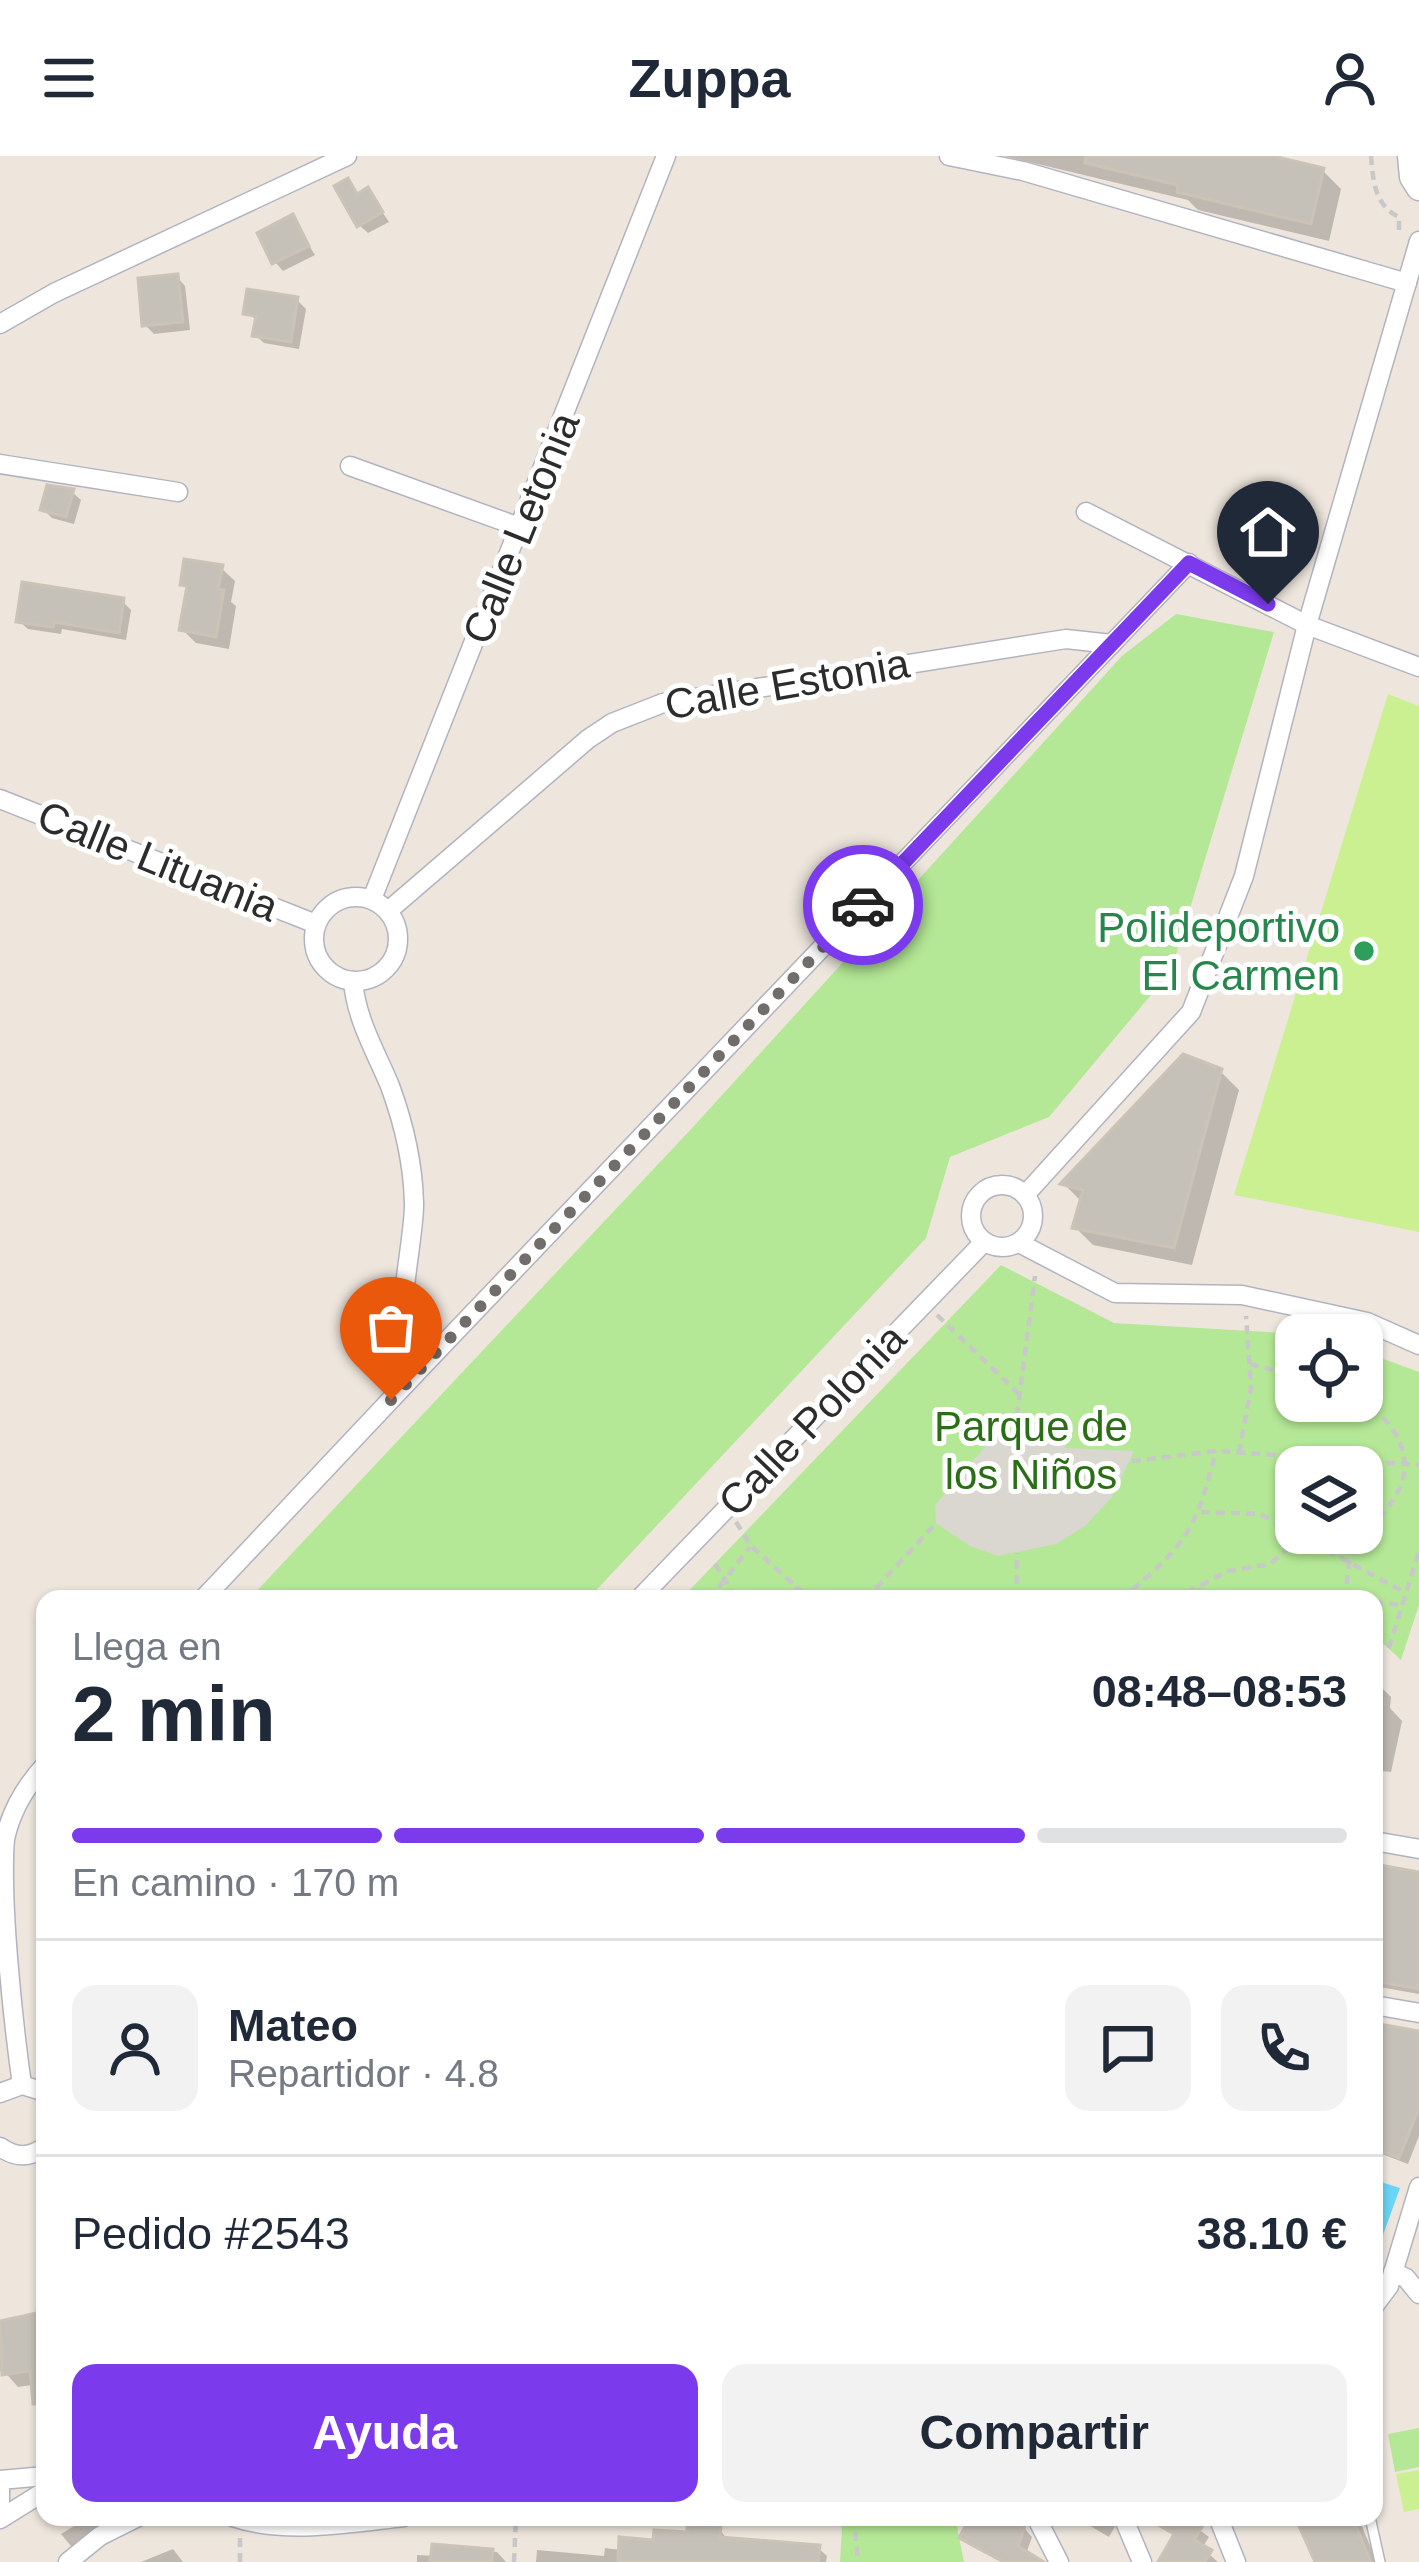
<!DOCTYPE html>
<html lang="es">
<head>
<meta charset="utf-8">
<style>
	body { margin:0; font-family:Arial,sans-serif; background:#f2f2f3; color:#1f2937; height:100vh; display:flex; flex-direction:column; font-size:45px; white-space:nowrap }
	* { box-sizing:border-box; margin:0 }
	p { font-size:39px; color:#747a83 }
	.icon { flex:none; width:66px; height:66px; fill:none; stroke:currentColor; stroke-width:2; stroke-linecap:round; stroke-linejoin:round }
	.map { position:relative; flex:1; overflow:hidden }
	.panel { position:absolute; left:36px; top:1434px; width:1347px; height:936px; display:flex; flex-direction:column; background:#fff; border-radius:24px; box-shadow:0 3px 9px #0004 }
	.panel>* { flex:none }
	.buttons { position:absolute; left:1275px; top:1158px; display:grid; gap:24px }
	.buttons a { display:grid; place-items:center; width:108px; height:108px; border-radius:24px; background:#fff; box-shadow:0 3px 9px #0004; font-size:60px }
	.pin { position:absolute; display:grid; place-items:center; width:102px; height:102px; color:#fff; margin:-123px -51px; border-radius:50% 50% 50% 0; rotate:-45deg; box-shadow:0 0 12px #0007 }
	.pin .icon { rotate:45deg }
	.courier { position:absolute; display:grid; place-items:center; width:120px; height:120px; margin:-60px; border:9px solid #7c3aed; border-radius:50%; background:#fff; color:#222; box-shadow:0 3px 15px #0007 }
	.head em { font-style:normal; font-weight:700 }
	.head div { display:flex; flex-direction:column-reverse }
	.head { display:flex; align-items:center; justify-content:space-between; height:204px; padding:0 36px }
	h1 { font-size:78px; font-weight:700; line-height:90px }
	.bar { display:grid; grid-template-columns:repeat(4,1fr); gap:18px 12px; align-content:center; height:144px; padding:0 36px }
	.bar i { height:15px; border-radius:9px; background:#e0e1e3 }
	.bar .selected { background:#7c3aed }
	.bar p { grid-column:span 4 }
	.line { display:flex; align-items:center; gap:30px; padding:0 36px; border-top:3px solid #e0e1e3 }
	.line div { flex:1 }
	.round { display:grid; place-items:center; flex:none; width:126px; height:126px; border-radius:24px; background:#f2f2f3 }
	.button { display:flex; gap:24px; margin-top:auto; padding:24px 36px }
	.button a { flex:1; height:138px; border-radius:24px; background:#7c3aed; color:#fff; font-size:48px; font-weight:700; line-height:138px; text-align:center }
	.button a+a { background:#f2f2f3; color:#1f2937 }
	header { display:flex; justify-content:space-between; align-items:center; height:156px; padding:0 36px; background:#fff; font-size:54px; font-weight:700 }
	.map>svg:first-child { display:block }
	.green { fill:#b4e896; fill-rule:evenodd }
	.pitch { fill:#caf091 }
	.plaza { fill:#dad6d0 }
	.water { fill:#69d5f7 }
	.shadow { fill:#0003 }
	.building { fill:#c6c1b8; stroke:#cac3b6; stroke-width:3 }
	.lines { fill:none; stroke-linecap:round; stroke-linejoin:round }
	.service-casing { stroke:#b1b4c0; stroke-width:12 }
	.minor-casing { stroke:#b1b4c0; stroke-width:21 }
	.secondary-casing { stroke:#b1b4c0; stroke-width:27 }
	.path { stroke:#c8c8c8; stroke-width:4.5; stroke-dasharray:9 6; stroke-linecap:butt }
	.service { stroke:#fff; stroke-width:9 }
	.minor { stroke:#fff; stroke-width:18 }
	.secondary { stroke:#fff; stroke-width:24 }
	.done { stroke:#706d6a; stroke-width:12; stroke-dasharray:0 21.6 }
	.route { stroke:#7c3aed; stroke-width:15 }
	.leisure-dot { fill:#2e9e5b; stroke:#fff; stroke-width:4.5 }
	.labels { text-anchor:middle; dominant-baseline:central; stroke-width:10; stroke-linejoin:round; paint-order:stroke }
	.street-label { font-size:42px; fill:#2c2c2c; stroke:#fff }
	.leisure-label { font-size:42px; fill:#27864d; stroke:#fff; text-anchor:end }
	.park-label { font-size:42px; fill:#2a6f15; stroke:#fff }
</style>
</head>
<body>
<header><svg class="icon" aria-label="menu" viewBox="0 0 24 24"><path d="M4 6h16M4 12h16M4 18h16"/></svg>Zuppa<svg class="icon" aria-label="person" viewBox="0 0 24 24"><circle cx="12" cy="8" r="4"/><path d="M4 21q1-7 8-7t8 7"/></svg></header>
<div class="map">
<svg width="1419" height="2406" viewBox="0 0 1419 2406">
	<rect width="100%" height="100%" fill="#eee6dd"/>
	<g class="green">
		<path d="M1176 458 1274 476 1171 815 1049 961 950 1001 926 1082 588 1443H249L693 971 1122 500Z"/>
		<path d="M1001 1109 1114 1167 1317 1179H1296V1245H1362V1195L1419 1216V1449L1401 1504 1374 1479V1443H681ZM1296 1311H1362V1377H1296Z"/>
		<path d="M1419 2272V2311L1395 2316 1388 2278Z"/>
		<path d="M838 2361H955L964 2406H840L842 2373Z"/>
	</g>
	<g class="pitch">
		<path d="M1388 538 1419 550V1076L1234 1039Z"/>
		<path d="M1419 2314V2353L1404 2356 1396 2318Z"/>
	</g>
	<path class="plaza" d="M1015 1274 1067 1283 1065 1292 1134 1295 1112 1341 1085 1370 1056 1388 998 1400 970 1390 936 1367 935 1349 996 1278Z"/>
	<path class="water" d="M1375 2024 1400 2032 1383 2079 1374 2075Z"/>
	<g class="shadow">
		<path d="M1004 0H1260L1323 15 1341 33 1329 85 1198 54 1188 44Z"/>
		<path d="M348 26 360 40 368 35 389 66 368 77 359 69Z"/>
		<path d="M292 62 315 99 283 115 275 106Z"/>
		<path d="M177 121 185 130 190 174 154 178 145 169Z"/>
		<path d="M297 144 306 153 299 193 264 187 255 179 258 165 246 156Z"/>
		<path d="M72 336 81 344 74 368 52 362 43 353Z"/>
		<path d="M221 412 235 425 231 446 236 450 229 493 196 487 182 473 189 434 183 428Z"/>
		<path d="M122 445 131 454 126 484 62 473 61 478 28 473 19 465Z"/>
		<path d="M1221 916 1239 934 1192 1109 1093 1089 1075 1071 1082 1046 1064 1028Z"/>
		<path d="M1374 1524 1391 1541 1390 1552 1402 1565 1391 1616 1374 1614Z"/>
		<path d="M1374 1711 1419 1719V1838L1374 1830Z"/>
		<path d="M1374 1871 1419 1878V1980L1408 2008 1374 1995Z"/>
		<path d="M45 2158V2235L38 2228 18 2231 4 2215H0V2168Z"/>
		<path d="M89 2361H132L75 2395 61 2378Z"/>
		<path d="M974 2361H1003L1024 2372 1032 2381 1026 2398 1041 2406H1001L971 2390 963 2381Z"/>
		<path d="M1075 2361H1110L1117 2367 1109 2381Z"/>
		<path d="M1164 2361H1197L1193 2369 1209 2381 1202 2392 1218 2406H1185L1176 2381 1160 2368Z"/>
		<path d="M1299 2361H1358L1377 2406H1318Z"/>
		<path d="M719 2372 728 2385 818 2392 827 2400 826 2406H536L537 2394 604 2400 605 2392 621 2394Z"/>
		<path d="M434 2391 497 2396 506 2406H417V2399L434 2400Z"/>
		<path d="M173 2393 183 2406H141Z"/>
	</g>
	<g class="building">
		<path d="M1086 0H1273L1324 12 1311 68 1177 36 1178 29 1085 7Z"/>
		<path d="M348 22 357 38 368 31 383 56 357 71 334 30Z"/>
		<path d="M293 58 309 90 272 108 257 77Z"/>
		<path d="M178 118 183 166 142 170 138 122Z"/>
		<path d="M247 133 298 141 291 186 252 180 256 160 243 158Z"/>
		<path d="M47 329 74 333 66 361 40 354Z"/>
		<path d="M184 403 223 409 218 433 224 434 216 481 179 474 187 430 180 429Z"/>
		<path d="M22 426 124 442 119 477 54 466 53 471 16 466Z"/>
		<path d="M1183 898 1222 913 1174 1092 1072 1072 1083 1034 1060 1028Z"/>
		<path d="M1374 1708 1419 1716V1833L1374 1825Z"/>
		<path d="M1374 1867 1419 1875V1952L1399 2002 1374 1992Z"/>
		<path d="M45 2155V2247L33 2248 30 2215 2 2219 0 2165Z"/>
		<path d="M970 2361H1009L1025 2370 1018 2390 1044 2406H1004L959 2382Z"/>
		<path d="M1144 2361H1186L1202 2371 1194 2384 1212 2394 1205 2406H1158L1174 2378Z"/>
		<path d="M1295 2361H1352L1371 2406H1315Z"/>
		<path d="M687 2367 721 2369 720 2381 820 2389 818 2406H618L619 2381 653 2384 654 2374 687 2376Z"/>
		<path d="M432 2388 493 2393 492 2406H430Z"/>
	</g>
	<g class="lines">
		<g class="service-casing">
			<path id="service" d="M1370 2361 1380 2406"/>
		</g>
		<g class="minor-casing">
			<g id="minor">
				<path d="M949 0 1023 15 1407 127"/>
				<path d="M0 168 54 137 347 0"/>
				<path d="M0 308 178 336"/>
				<path d="M350 310 522 372"/>
				<path d="M1086 356 1307 469 1419 511"/>
				<path d="M0 643 316 768"/>
				<circle cx="356" cy="783" r="42"/>
				<path d="M372 743 666 0"/>
				<path d="M388 755 588 583 612 567 663 547 1066 483 1112 488"/>
				<circle cx="1002" cy="1060" r="31"/>
				<path d="M1025 1039 1191 856 1244 720 1307 469 1419 85"/>
				<path d="M1019 1087 1115 1137 1242 1139 1367 1166 1419 1189"/>
				<path d="M415 1218 1189 407"/>
				<path d="M203 1443 415 1218C386 1193 415 1087 414 1047 413 1007 404 968 390 930 376 896 356 863 353 825"/>
				<path d="M639 1443 984 1086"/>
				<path d="M1374 1685 1419 1693"/>
				<path d="M1374 1849 1419 1857"/>
				<path d="M22 1929C13 1865 0 1744 5 1683 11 1655 26 1630 45 1609"/>
				<path d="M0 1937 22 1929 45 1936"/>
				<path d="M0 1991C16 2002 29 2002 45 1991"/>
				<path d="M1393 2116 1406 2122 1419 2138"/>
				<path d="M1374 2150 1389 2130 1419 2031"/>
				<path d="M0 2351V2324L45 2320"/>
				<path d="M233 2361C285 2379 350 2367 404 2361"/>
				<path d="M1036 2361 1059 2406"/>
				<path d="M1123 2361 1142 2406"/>
				<path d="M1218 2361 1236 2406"/>
				<path d="M0 2363 45 2335"/>
				<path d="M68 2406 100 2380 138 2361"/>
			</g>
		</g>
		<g class="secondary-casing">
			<path id="secondary" d="M1410 0 1412 21 1419 32"/>
		</g>
		<g class="path">
			<path d="M1371 0C1373 25 1375 50 1399 61V79"/>
			<path d="M937 1159 1020 1239"/>
			<path d="M1250 1208 1296 1220"/>
			<path d="M1015 1274 1035 1120"/>
			<path d="M1239 1297 1251 1232 1246 1160"/>
			<path d="M1132 1305 1216 1295 1419 1309"/>
			<path d="M1201 1356 1260 1358 1406 1437"/>
			<path d="M736 1366 751 1390 810 1443"/>
			<path d="M715 1408 737 1443"/>
			<path d="M1197 1434 1251 1443"/>
			<path d="M710 1443 750 1391"/>
			<path d="M783 1443 798 1432"/>
			<path d="M866 1443 936 1367"/>
			<path d="M1017 1443V1397"/>
			<path d="M1121 1443C1186 1389 1195 1377 1216 1295"/>
			<path d="M1174 1443 1228 1415 1270 1408 1300 1382V1377"/>
			<path d="M1297 1443H1337"/>
			<path d="M1347 1443C1347 1432 1346 1416 1350 1405 1367 1365 1419 1338 1401 1290 1392 1267 1378 1254 1356 1245"/>
			<path d="M1374 1446 1402 1449"/>
			<path d="M1389 1492 1419 1395"/>
			<path d="M522 2361H535"/>
			<path d="M854 2361 858 2406"/>
			<path d="M240 2406V2382"/>
			<path d="M514 2406 516 2361"/>
		</g>
		<use href="#service" class="service"/>
		<use href="#minor" class="minor"/>
		<use href="#secondary" class="secondary"/>
	</g>
	<g class="lines">
		<path class="done" d="M391 1244 863 749"/>
		<path class="route" d="M863 749 1189 407 1268 448"/>
	</g>
	<circle class="leisure-dot" cx="1364" cy="795" r="12"/>
	<g class="labels">
		<g class="street-label">
			<text transform="translate(521 372) rotate(-68)">Calle Letonia</text>
			<text transform="translate(787 528) rotate(-10)">Calle Estonia</text>
			<text transform="translate(158 705) rotate(22)">Calle Lituania</text>
			<text transform="translate(812 1264) rotate(-46)">Calle Polonia</text>
		</g>
		<g class="leisure-label">
			<text x="1340" y="771">Polideportivo<tspan x="1340" dy="48">El Carmen</tspan></text>
		</g>
		<g class="park-label">
			<text x="1031" y="1270">Parque de<tspan x="1031" dy="48">los Niños</tspan></text>
		</g>
	</g>
</svg>
<div class="buttons">
<a><svg class="icon" aria-label="locate" viewBox="0 0 24 24"><circle cx="12" cy="12" r="6"/><path d="M12 2v4M12 18v4M2 12h4M18 12h4"/></svg></a>
<a><svg class="icon" aria-label="layers" viewBox="0 0 24 24"><path d="M12 4l9 5-9 5-9-5zM3 14l9 5 9-5"/></svg></a>
</div>
<div class="pin" style="left:391px;top:1244px;background:#ea580c"><svg class="icon" aria-label="bag" viewBox="0 0 24 24"><path d="M5 8h14l-1 12H6zM9 8a3 3 0 0 1 6 0"/></svg></div>
<div class="pin" style="left:1268px;top:448px;background:#1f2937"><svg class="icon" aria-label="home" viewBox="0 0 24 24"><path d="M3 11l9-7 9 7M6 9v11h12V9"/></svg></div>
<div class="courier" style="left:863px;top:749px"><svg class="icon" aria-label="car" viewBox="0 0 24 24"><path d="M5 17H2v-5l4-1 3-4h7l3 4 3 1v5h-3M9 17h6M6 11h13"/><circle cx="7" cy="17" r="2"/><circle cx="17" cy="17" r="2"/></svg></div>
<section class="panel">
<div class="head"><div><h1>2 min</h1><p>Llega en</p></div><em>08:48–08:53</em></div>
<div class="bar"><i class="selected"></i><i class="selected"></i><i class="selected"></i><i></i><p>En camino · 170 m</p></div>
<div class="line" style="height:216px"><a class="round"><svg class="icon" aria-label="person" viewBox="0 0 24 24"><circle cx="12" cy="8" r="4"/><path d="M4 21q1-7 8-7t8 7"/></svg></a><div><b>Mateo</b><p>Repartidor · 4.8</p></div><a class="round"><svg class="icon" aria-label="chat" viewBox="0 0 24 24"><path d="M4 5h16v11H9l-5 4z"/></svg></a><a class="round"><svg class="icon" aria-label="phone" viewBox="0 0 24 24"><path d="M5 4h4l2 5-3 2q2 4 5 5l2-3 5 2v4C11 20 4 13 5 4z"/></svg></a></div>
<div class="line" style="height:156px"><div>Pedido #2543</div><b>38.10 €</b></div>
<div class="button"><a>Ayuda</a><a>Compartir</a></div>
</section>
</div>
</body>
</html>
